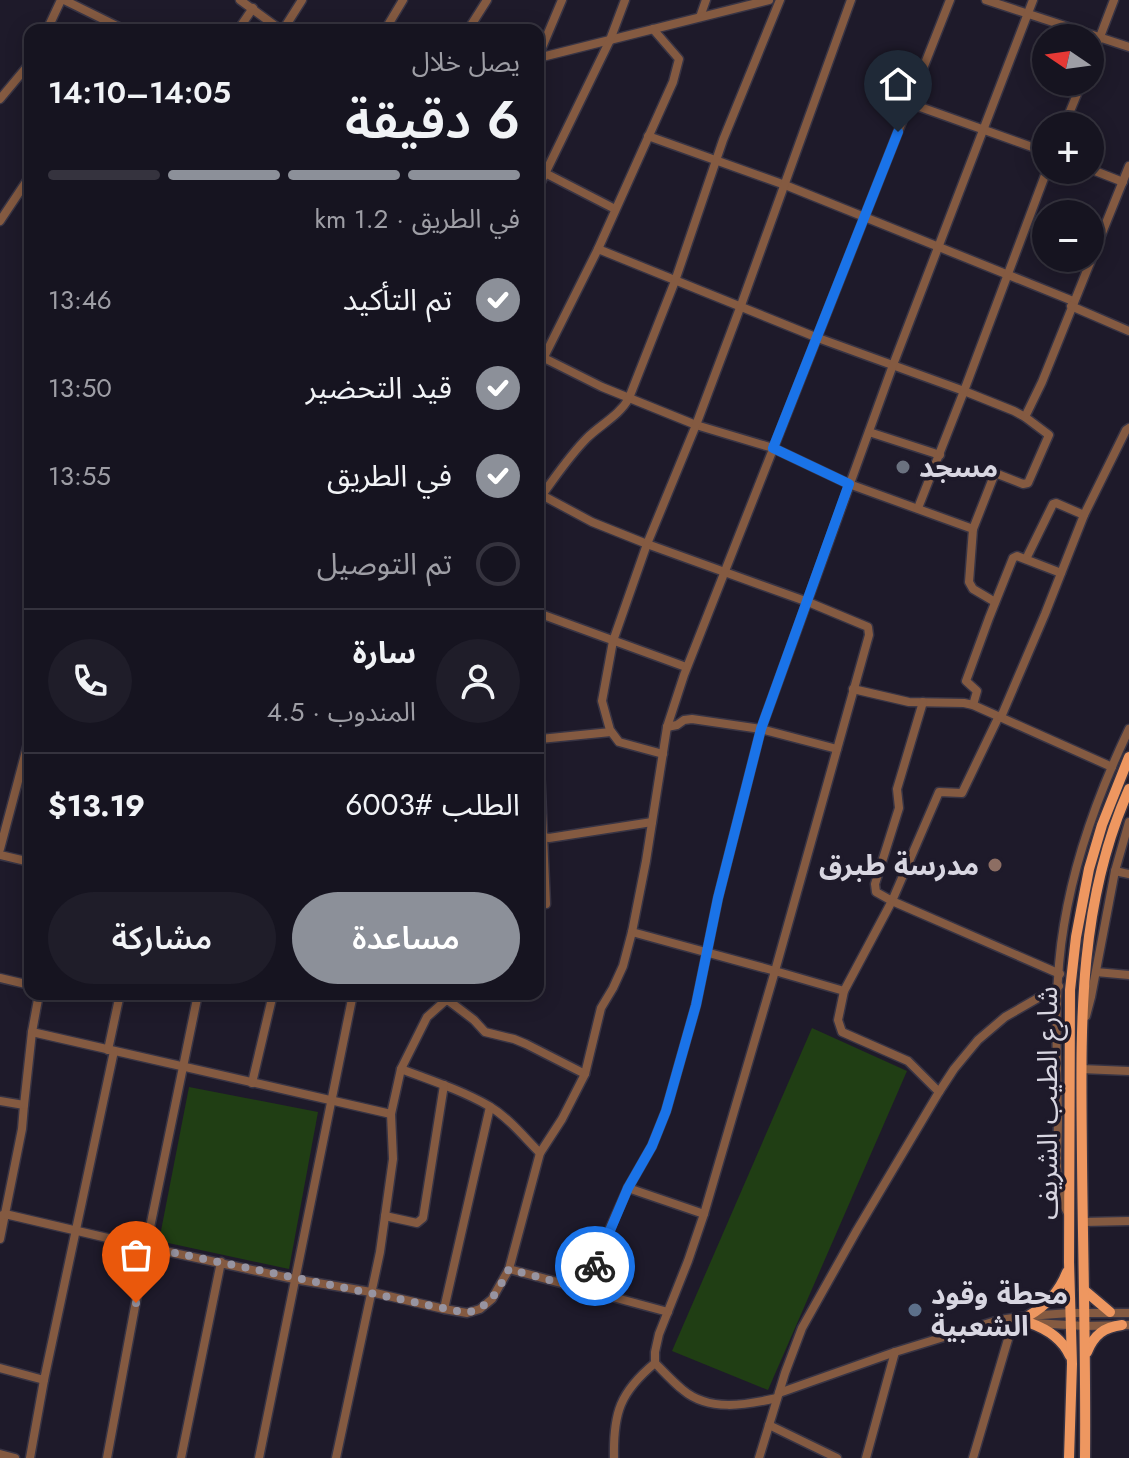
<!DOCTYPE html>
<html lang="ar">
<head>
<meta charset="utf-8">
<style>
	body { margin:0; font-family:Jost,"Noto Sans Arabic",sans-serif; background:#1f1d29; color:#f1f3f6; direction:rtl; height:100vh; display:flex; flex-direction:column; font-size:30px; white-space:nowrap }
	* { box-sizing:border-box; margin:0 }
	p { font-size:26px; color:#9e9ea5 }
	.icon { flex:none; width:44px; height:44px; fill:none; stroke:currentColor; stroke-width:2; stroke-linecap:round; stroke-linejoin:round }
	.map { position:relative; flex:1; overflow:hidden; direction:ltr }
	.drawer { position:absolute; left:24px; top:24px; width:520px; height:976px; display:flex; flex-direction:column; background:#161420; border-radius:16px; box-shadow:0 4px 20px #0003,0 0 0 2px #35333e; direction:rtl }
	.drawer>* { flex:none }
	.needle { width:52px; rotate:283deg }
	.buttons { position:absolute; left:1032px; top:24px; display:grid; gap:16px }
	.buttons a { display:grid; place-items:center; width:72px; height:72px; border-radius:50%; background:#161420; box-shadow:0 4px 20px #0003,0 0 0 2px #35333e; font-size:40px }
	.pin { position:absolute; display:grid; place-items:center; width:68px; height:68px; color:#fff; margin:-82px -34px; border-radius:50% 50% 50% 0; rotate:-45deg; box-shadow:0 0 8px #0007 }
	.pin .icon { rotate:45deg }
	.courier { position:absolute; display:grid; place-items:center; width:80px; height:80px; margin:-40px; border:6px solid #1a73e8; border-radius:50%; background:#fff; color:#222; box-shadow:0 2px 10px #0007 }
	.overview em { font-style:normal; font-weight:600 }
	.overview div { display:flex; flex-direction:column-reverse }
	.overview { display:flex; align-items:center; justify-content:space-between; height:136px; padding:0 24px }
	h1 { font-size:52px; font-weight:600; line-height:60px }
	.bar { display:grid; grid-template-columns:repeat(4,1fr); gap:12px 8px; align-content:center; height:96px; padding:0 24px }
	.bar i { height:10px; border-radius:6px; background:#35333e }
	.bar .selected { background:#8c9099 }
	.bar p { grid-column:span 4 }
	.line { display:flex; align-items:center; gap:20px; padding:0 24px; border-top:2px solid #35333e }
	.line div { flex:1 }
	.round { display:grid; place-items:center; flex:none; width:84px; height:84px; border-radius:42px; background:#1f1d29 }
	ol { padding:0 24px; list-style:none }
	li { display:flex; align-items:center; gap:24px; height:88px }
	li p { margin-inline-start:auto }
	li .icon { padding:8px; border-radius:50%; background:#8c9099; color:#fff; stroke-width:4 }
	li:last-child { color:#9e9ea5 }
	li i { width:44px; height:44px; border:4px solid #35333e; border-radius:50% }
	.cta { display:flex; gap:16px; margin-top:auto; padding:16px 24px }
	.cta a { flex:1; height:92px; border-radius:48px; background:#8c9099; color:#fff; font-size:32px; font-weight:600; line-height:92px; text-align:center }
	.cta a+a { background:#1f1d29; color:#f1f3f6 }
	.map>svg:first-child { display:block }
	.green { fill:#203e14 }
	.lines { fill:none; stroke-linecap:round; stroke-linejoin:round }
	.minor-casing { stroke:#383444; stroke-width:11 }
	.major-casing { stroke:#383444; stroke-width:13 }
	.minor { stroke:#845a41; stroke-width:8 }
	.major { stroke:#ee9760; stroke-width:10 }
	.done { stroke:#9794a1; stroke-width:8; stroke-dasharray:0 14.4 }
	.route { stroke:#1a73e8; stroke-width:10 }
	.worship-dot { fill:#6b7280; stroke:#1e1a2a; stroke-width:3 }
	.education-dot { fill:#8d6e63; stroke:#1e1a2a; stroke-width:3 }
	.service-dot { fill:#5c6f8a; stroke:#1e1a2a; stroke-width:3 }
	.labels { text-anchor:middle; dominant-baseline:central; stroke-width:7; stroke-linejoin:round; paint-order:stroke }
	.poi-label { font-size:28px; font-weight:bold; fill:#d8d6e1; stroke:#1e1a2a; text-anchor:start }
	.street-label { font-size:28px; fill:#d8d6e1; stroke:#1e1a2a }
</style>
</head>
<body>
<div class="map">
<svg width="1129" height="1458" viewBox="0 0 1129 1458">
	<rect width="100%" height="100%" fill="#1e1a2a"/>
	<g class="green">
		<path d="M812 1028 907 1071 768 1390 672 1351Z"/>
		<path d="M189 1087 318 1112 289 1269 159 1241Z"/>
	</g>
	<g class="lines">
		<g class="minor-casing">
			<g id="minor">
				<path d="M64 0 125 30"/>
				<path d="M240 0 281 30"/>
				<path d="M986 0 1129 47"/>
				<path d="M700 17 706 0"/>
				<path d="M47 30 61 0"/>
				<path d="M238 30 253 8"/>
				<path d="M283 30 302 0"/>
				<path d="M385 30 403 0"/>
				<path d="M468 30 487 0"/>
				<path d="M538 57 562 0"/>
				<path d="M538 58 769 0"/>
				<path d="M1090 63 1114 0"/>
				<path d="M0 99 30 63"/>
				<path d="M909 103 1046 152"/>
				<path d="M1064 126 1082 82"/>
				<path d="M648 136 785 185 1073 301"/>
				<path d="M1090 169 1123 182"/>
				<path d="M545 173 615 209"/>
				<path d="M538 188 610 40 625 0"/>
				<path d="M0 221 30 176"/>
				<path d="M598 249 818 338 964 391 1014 411 1025 417 1042 382 1129 166"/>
				<path d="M1071 306 1129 331"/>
				<path d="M538 355 602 387 696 425 773 448 849 484 973 529 969 582 973 589 995 602"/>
				<path d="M538 369 598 249 673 82 679 59 653 29"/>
				<path d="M869 432 940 455"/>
				<path d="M538 493 592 522 647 544 808 602 868 627 869 635 775 971 844 991 892 901 939 792 962 793 999 716"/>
				<path d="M538 503 542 495C556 476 570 455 587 438 600 425 620 415 629 398L675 281 723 140 780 0"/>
				<path d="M918 508 964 391 1047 170"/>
				<path d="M973 529 995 473 1023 484 1028 483 1049 435 1025 417"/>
				<path d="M1026 559 1053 504 1056 503 1084 515"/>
				<path d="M538 613 686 667"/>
				<path d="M853 689 909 702 964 703 973 705 1112 767"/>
				<path d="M923 702 897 789 899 808 875 884 876 892 892 901 1060 974"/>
				<path d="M973 705 977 691 966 681 989 618 1013 558 1017 556 1061 573"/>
				<path d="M1001 717 1045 614 1084 515 1126 430 1129 428"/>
				<path d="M538 722 546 904"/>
				<path d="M667 727 677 725 684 720 692 719 761 729 837 749"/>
				<path d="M540 739 611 732"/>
				<path d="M663 754 619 742 610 730 602 701 613 641 647 544 696 425 740 308 851 0"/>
				<path d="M544 837 549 838 652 822"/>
				<path d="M0 849 30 736"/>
				<path d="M0 855 30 862"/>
				<path d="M1115 871 1129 874"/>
				<path d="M632 932 775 971 704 1214 688 1261 659 1334 655 1352V1363C664 1372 673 1382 683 1390 709 1412 746 1405 777 1398"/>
				<path d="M1096 972 1129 975"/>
				<path d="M0 978 30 985"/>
				<path d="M844 991 838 1020 842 1032 908 1061 939 1092"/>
				<path d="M1086 1016 1091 997 1115 871 1129 822"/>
				<path d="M32 1032 391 1114"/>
				<path d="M108 1050 120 994"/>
				<path d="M401 1069C430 1080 461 1090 489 1106 509 1118 524 1137 540 1153"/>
				<path d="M1081 1069 1129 1071"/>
				<path d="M252 1083 273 994"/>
				<path d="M0 1101 24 1105 22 1129 0 1239"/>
				<path d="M24 1105 32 1032 39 994"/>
				<path d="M628 1188 704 1214"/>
				<path d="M1069 1215C1052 1188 1058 1150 1058 1120 1057 1055 1053 989 1064 925 1075 857 1099 792 1129 729"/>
				<path d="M0 1216 5 1214 146 1247 294 1279 371 1292 444 1309 467 1313 480 1309 492 1299 509 1269 540 1153 562 1119 585 1074 601 1008 613 988 623 966 632 932 646 861 667 727 684 675 950 0"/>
				<path d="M385 1216 417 1223 423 1218 444 1085"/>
				<path d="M1083 1222 1129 1221"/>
				<path d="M509 1269 668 1312"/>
				<path d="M586 1290 604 1242 628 1188 652 1146 666 1111 696 1005 718 898 761 729 893 365 1033 0"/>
				<path d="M444 1309 490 1107"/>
				<path d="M1034 1323 1085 1326 1129 1325"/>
				<path d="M0 1368 44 1380"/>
				<path d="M779 1393 895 1352 999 1320 1028 1316 1070 1313H1129"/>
				<path d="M769 1425 837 1458"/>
				<path d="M0 1454 15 1458"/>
				<path d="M30 1458 44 1380 114 1051"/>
				<path d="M107 1458 146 1247 198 994"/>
				<path d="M181 1458 221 1262"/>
				<path d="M259 1458 353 994"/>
				<path d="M336 1458 380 1252 393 1159 391 1114 401 1069 427 1017 445 1001H449L474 1020 485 1032 514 1039 526 1044 585 1074"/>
				<path d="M614 1458C613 1413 620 1392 655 1363"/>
				<path d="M759 1458 785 1373 802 1328 857 1230 939 1092 954 1069 978 1040 1005 1017 1059 986"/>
				<path d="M866 1458 895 1352"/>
				<path d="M973 1458 1014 1319"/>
			</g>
		</g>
		<g class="major-casing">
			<g id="major">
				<path d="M1084 1290 1110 1312"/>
				<path d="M1028 1316C1046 1306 1060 1290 1067 1272"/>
				<path d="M1030 1323C1047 1329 1062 1338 1070 1356"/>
				<path d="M1087 1352C1094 1335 1104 1327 1122 1325"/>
				<path d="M1069 1458 1072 1364 1069 1262 1070 990 1076 937 1089 869 1102 825 1129 757"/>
				<path d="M1085 1458C1086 1359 1083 1259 1082 1160 1081 1033 1076 908 1129 789"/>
			</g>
		</g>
		<use href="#minor" class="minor"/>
		<use href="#major" class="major"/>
	</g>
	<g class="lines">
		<path class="done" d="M136 1303 146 1247 467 1313C493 1305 497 1291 509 1269L586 1290 595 1266"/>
		<path class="route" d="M595 1266 628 1188 652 1146 666 1111 696 1005 718 898 761 729 849 484 773 448 898 132"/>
	</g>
	<circle class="worship-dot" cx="903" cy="467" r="8"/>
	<circle class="education-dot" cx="995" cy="865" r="8"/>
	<circle class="service-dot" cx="915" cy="1310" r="8"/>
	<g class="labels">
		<g class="poi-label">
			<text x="919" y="467">مسجد</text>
			<text x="979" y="865" text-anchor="end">مدرسة طبرق</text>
			<text x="931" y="1294">محطة وقود<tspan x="931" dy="32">الشعبية</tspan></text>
		</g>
		<g class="street-label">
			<text transform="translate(1047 1103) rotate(-90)">شارع الطيب الشريف</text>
		</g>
	</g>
</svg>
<div class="buttons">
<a><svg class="needle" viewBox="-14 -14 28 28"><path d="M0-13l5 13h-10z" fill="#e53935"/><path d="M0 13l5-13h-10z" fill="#9e9ea5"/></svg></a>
<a>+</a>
<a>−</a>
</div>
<div class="pin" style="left:136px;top:1303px;background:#ea580c"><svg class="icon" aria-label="bag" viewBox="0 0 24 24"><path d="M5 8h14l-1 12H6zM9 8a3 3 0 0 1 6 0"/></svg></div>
<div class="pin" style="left:898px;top:132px;background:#1f2937"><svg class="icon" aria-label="home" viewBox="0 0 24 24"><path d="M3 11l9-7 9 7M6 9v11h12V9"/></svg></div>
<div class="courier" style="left:595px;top:1266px"><svg class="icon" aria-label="bike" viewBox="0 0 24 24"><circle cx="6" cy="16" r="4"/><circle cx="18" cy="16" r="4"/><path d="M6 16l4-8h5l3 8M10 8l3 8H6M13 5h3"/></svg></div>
<section class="drawer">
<div class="overview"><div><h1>6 دقيقة</h1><p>يصل خلال</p></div><em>14:05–14:10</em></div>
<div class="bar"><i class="selected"></i><i class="selected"></i><i class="selected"></i><i></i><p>في الطريق · 1.2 km</p></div>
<ol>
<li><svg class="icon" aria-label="check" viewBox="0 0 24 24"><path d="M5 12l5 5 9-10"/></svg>تم التأكيد<p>13:46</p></li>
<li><svg class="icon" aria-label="check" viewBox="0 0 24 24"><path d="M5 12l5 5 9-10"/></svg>قيد التحضير<p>13:50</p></li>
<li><svg class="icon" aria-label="check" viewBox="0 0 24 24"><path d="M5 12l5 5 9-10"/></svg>في الطريق<p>13:55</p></li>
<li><i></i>تم التوصيل</li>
</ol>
<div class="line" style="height:144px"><a class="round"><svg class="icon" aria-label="person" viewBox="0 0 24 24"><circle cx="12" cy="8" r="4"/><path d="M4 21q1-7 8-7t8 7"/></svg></a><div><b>سارة</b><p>المندوب · 4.5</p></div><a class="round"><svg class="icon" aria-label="phone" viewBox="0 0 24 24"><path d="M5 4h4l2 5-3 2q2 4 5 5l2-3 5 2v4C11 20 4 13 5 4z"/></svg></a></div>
<div class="line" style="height:104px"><div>الطلب #6003</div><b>$13.19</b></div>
<div class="cta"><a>مساعدة</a><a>مشاركة</a></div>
</section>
</div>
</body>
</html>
